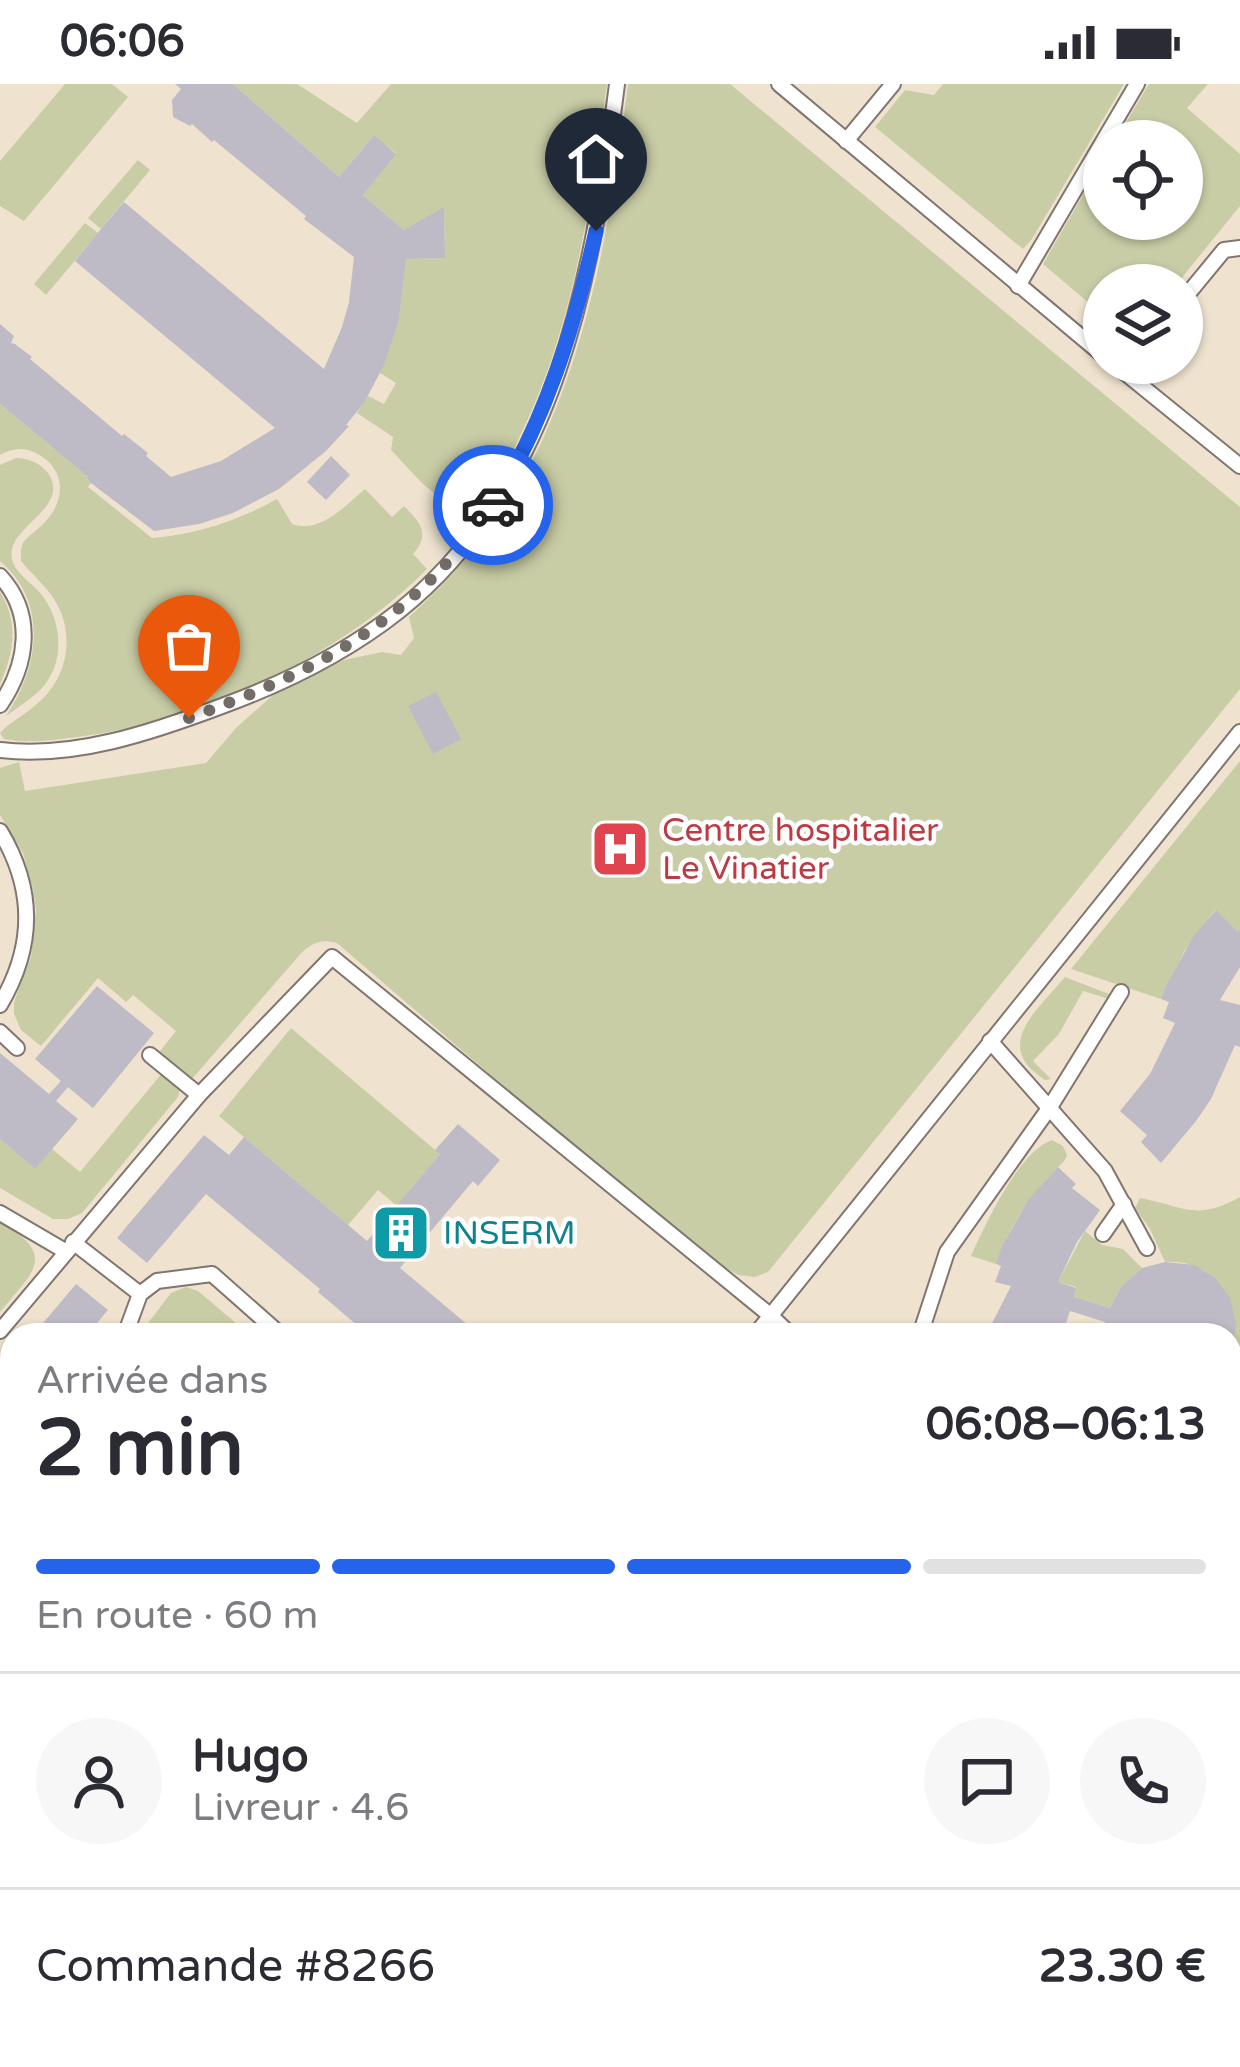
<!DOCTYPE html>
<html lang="fr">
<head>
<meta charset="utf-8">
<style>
	body { margin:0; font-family:"Varela Round",sans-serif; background:#f7f7f7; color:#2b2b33; height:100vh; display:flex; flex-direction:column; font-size:45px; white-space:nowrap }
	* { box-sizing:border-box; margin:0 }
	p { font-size:39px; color:#7c7c81 }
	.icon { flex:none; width:66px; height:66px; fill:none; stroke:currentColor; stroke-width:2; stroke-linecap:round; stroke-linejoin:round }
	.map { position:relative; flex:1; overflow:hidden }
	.drawer { position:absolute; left:0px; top:1239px; width:1242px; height:744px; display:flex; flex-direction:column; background:#fff; border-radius:36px 36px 0 0; box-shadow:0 3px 9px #0004 }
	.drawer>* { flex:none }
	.controls { position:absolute; left:1083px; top:36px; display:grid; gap:24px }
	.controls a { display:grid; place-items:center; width:120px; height:120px; border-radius:50%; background:#fff; box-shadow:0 3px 9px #0004; font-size:60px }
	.pin { position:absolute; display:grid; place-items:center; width:102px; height:102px; color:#fff; margin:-123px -51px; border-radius:50% 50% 50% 0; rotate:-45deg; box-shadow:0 0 12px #0007 }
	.pin .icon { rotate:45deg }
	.courier { position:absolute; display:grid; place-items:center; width:120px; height:120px; margin:-60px; border:9px solid #2563eb; border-radius:50%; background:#fff; color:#222; box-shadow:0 3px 15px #0007 }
	.head em { font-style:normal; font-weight:700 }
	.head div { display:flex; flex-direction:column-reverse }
	.head { display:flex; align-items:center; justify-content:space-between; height:204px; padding:0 36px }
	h1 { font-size:78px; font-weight:700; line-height:90px }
	.bar { display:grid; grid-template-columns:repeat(4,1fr); gap:18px 12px; align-content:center; height:144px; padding:0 36px }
	.bar i { height:15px; border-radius:9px; background:#e1e1e2 }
	.bar .current { background:#2563eb }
	.bar p { grid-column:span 4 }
	.line { display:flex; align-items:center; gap:30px; padding:0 36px; border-top:3px solid #e1e1e2 }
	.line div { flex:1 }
	.round { display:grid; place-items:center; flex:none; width:126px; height:126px; border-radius:63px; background:#f7f7f7 }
	.status { display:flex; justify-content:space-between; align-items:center; height:84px; padding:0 60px; background:#fff; direction:ltr }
	.status svg { height:33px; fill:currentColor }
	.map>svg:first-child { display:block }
	.medical { fill:#efe3cf; fill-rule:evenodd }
	.green { fill:#c9cda6 }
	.building { fill:#bebac6 }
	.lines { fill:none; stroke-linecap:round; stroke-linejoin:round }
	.service-casing { stroke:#817570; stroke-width:18 }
	.service { stroke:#fff; stroke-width:14 }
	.done { stroke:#736c68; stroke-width:12; stroke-dasharray:0 21.6 }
	.route { stroke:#2563eb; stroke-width:15 }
	.labels { text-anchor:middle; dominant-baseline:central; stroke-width:9; stroke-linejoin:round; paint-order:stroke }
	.health-label { font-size:33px; fill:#be3a42; stroke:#fff; text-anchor:start }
	.culture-label { font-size:33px; fill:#0d838f; stroke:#fff; text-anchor:start }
</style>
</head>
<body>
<div class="status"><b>06:06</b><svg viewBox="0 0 49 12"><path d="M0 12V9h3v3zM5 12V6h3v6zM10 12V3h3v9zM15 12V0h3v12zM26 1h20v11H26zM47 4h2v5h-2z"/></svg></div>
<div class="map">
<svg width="1240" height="1983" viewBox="0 0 1240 1983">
	<rect width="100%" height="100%" fill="#f8ece5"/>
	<path class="medical" d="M0 0H1240V1867L1230 1857V1251H12V1971H667L657 1983H0ZM1104 57H1182V135H1104ZM1104 201H1182V279H1104Z"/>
	<g class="green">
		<path d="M65 0H112L128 13 24 137 0 122V77Z"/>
		<path d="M233 0H297L357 39 391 0H607C590 121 574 242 520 352 509 375 499 398 482 417 441 431 417 392 391 366L393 353 357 329 368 312 384 320 396 299 380 289 399 236 406 175 445 174 444 125 404 146 363 111 396 69 373 52 339 93Z"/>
		<path d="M628 0H730L1240 423V605L768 1188 755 1193 739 1191 725 1184 670 1144 502 1005 486 987 337 859C322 855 315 858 303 867L192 995 187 994 157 971 176 947 133 911 126 918 98 894 41 962 21 946 14 930V918L31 873 36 826 33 805 23 769 0 731V684L19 678 25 707 206 679 236 644 274 610 344 576 382 568 401 571 414 554 409 533C454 492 495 445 525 391 589 272 612 132 628 0Z"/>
		<path d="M943 0H1124L1032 155 1023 165 875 43 905 6 934 11Z"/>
		<path d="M1149 0H1208L1187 24 1240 70V122L1176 201H1104V232L1043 180 1104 75V135H1182V57H1115Z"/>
		<path d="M138 76 150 86 101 145 88 134Z"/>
		<path d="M85 139 98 149 46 211 34 200Z"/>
		<path d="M0 320 88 393 86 395 91 399 88 403 152 454C198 450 237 437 277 415L292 440C320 450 345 422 365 405L392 433 404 422C420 438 431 450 413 470L427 485C340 573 200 638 77 653 53 656 28 660 4 655L0 649C11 637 26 630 38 619 66 595 75 555 58 522 49 504 33 492 21 477 21 470 20 466 23 459 28 451 38 446 44 439 66 417 67 385 36 369 23 363 13 364 0 371Z"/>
		<path d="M16 374C28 374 40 379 48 389 70 421 17 439 12 466 8 486 30 496 41 510 62 536 66 578 42 604 32 615 18 623 6 632 39 583 49 519 0 477V381Z"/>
		<path d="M0 508C19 539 14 568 0 600Z"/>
		<path d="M1240 677V845L1238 848 1215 826 1185 866 1161 915 1071 885Z"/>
		<path d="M1065 893 1114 912 1112 916 1083 907 1059 950 1033 977 1051 995 1045 996C991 962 1037 927 1065 893Z"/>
		<path d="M291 944 440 1070 397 1122 378 1106 348 1141 219 1032Z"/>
		<path d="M163 988 180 1004 178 1013 82 1129 68 1135H53L0 1104V1055L34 1084 52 1065 80 1088Z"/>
		<path d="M1052 1056 1063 1062 1067 1071 1065 1076C1034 1107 1010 1139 996 1180L971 1172C985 1141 1019 1067 1052 1056Z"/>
		<path d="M1240 1113V1743L1230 1755V1269C1240 1221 1219 1175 1165 1178L1150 1145 1135 1124 1140 1114C1184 1122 1195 1138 1240 1113Z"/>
		<path d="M0 1138C58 1171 34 1187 0 1228Z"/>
		<path d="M1085 1147 1102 1161 1123 1165 1142 1184 1121 1203 1110 1224 1074 1213 1076 1203 1058 1198Z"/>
		<path d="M186 1203 198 1207 250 1251H139L171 1209Z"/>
		<path d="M3 1635 12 1643V1760L0 1747V1638Z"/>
		<path d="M0 1812 12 1824V1928L0 1915Z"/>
		<path d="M1230 1857 1240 1867V1983H1194L1180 1971H1230Z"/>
		<path d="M52 1971H149L160 1983H64Z"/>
		<path d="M209 1971H338L349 1983H220Z"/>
		<path d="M479 1971H688L708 1983H490Z"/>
		<path d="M743 1971H825L816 1983H735Z"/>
	</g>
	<g class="building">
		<path d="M175 0H233L339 93 374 51 396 70 363 111 404 146 444 123 445 174 406 175 399 236 384 281 364 319 346 341 349 342 326 367 279 405 233 429 199 440 154 447 91 399 86 394 88 393 0 320V240L14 252 11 259 15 260 32 273 30 275 122 352 124 350 148 369 146 372 171 393 221 377 275 344 75 177 101 145 124 118 324 285 342 243 349 218 354 173 304 135 306 132 214 56 212 58 192 40 190 42 173 33 172 16 181 5Z"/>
		<path d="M331 372 350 391 326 416 307 398Z"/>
		<path d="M436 608 461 655 433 670 408 622Z"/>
		<path d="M1216 826 1238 848 1240 845V883L1220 916 1240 921V963L1235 961 1211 1015 1196 1037 1161 1079 1141 1058 1147 1051 1120 1027 1150 990 1175 939 1163 934 1169 918 1161 915 1166 902 1193 853Z"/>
		<path d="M97 902 154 949 93 1024 68 1003 56 1017 78 1035 35 1085 0 1055V969L49 1010 61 997 35 975Z"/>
		<path d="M458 1040 500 1076 478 1102 473 1097 400 1184 480 1251H375L361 1239 358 1242 318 1208 320 1205 206 1110 147 1179 117 1154 204 1051 229 1071 244 1053 367 1157 440 1070 435 1066Z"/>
		<path d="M1058 1083 1076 1100 1072 1104 1100 1126 1077 1158 1058 1198 1076 1204 1074 1213 1110 1224 1121 1203 1142 1184 1165 1178 1195 1181 1215 1194 1230 1214 1236 1240 1232 1265 1230 1251H1101L1105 1238 1070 1227 1062 1251H986L1011 1202 995 1198 1001 1182 996 1180 1002 1162 1029 1115Z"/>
		<path d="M76 1200 108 1226 87 1251H33Z"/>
		<path d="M12 1277V1343L0 1333V1291Z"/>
		<path d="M12 1472V1643L0 1633V1486Z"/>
	</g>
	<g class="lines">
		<g class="service-casing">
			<g id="service">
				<path d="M779 0 1104 272"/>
				<path d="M846 57 893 0"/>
				<path d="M1018 202 1137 0"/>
				<path d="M1182 217 1224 166 1240 164"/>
				<path d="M1113 279 1240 382"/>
				<path d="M0 492C35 530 28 580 0 621"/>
				<path d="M0 666C74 675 153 648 222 622 285 599 346 569 399 527 557 401 593 188 617 0"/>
				<path d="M0 747C35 805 35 862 0 921"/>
				<path d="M0 948 17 964"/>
				<path d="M990 957 1105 1087 1147 1164"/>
				<path d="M150 971 199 1011"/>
				<path d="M0 1129 65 1167"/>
				<path d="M1103 1150 1124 1120"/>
				<path d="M73 1158 140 1210"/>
				<path d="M0 1247 199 1011 332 873 771 1232 791 1251"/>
				<path d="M125 1251 140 1210 157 1197 212 1190 281 1251"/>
				<path d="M755 1251 1240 648"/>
				<path d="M920 1251 947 1168 1050 1023 1121 908"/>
				<path d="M1230 1762 1240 1750"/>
				<path d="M0 1772 12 1785"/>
				<path d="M1230 1834 1240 1848"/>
				<path d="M185 1971 196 1983"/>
				<path d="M715 1971 735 1983"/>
				<path d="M1164 1983 1174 1971"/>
			</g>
		</g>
		<use href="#service" class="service"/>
	</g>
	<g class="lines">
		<path class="done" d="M189 634C295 595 385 553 459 465 471 450 484 437 493 421"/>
		<path class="route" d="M493 421C546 336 574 244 596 147"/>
	</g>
	<defs>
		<g id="hospital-square" transform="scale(3)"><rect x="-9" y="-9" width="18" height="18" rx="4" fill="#e0444e" stroke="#fff"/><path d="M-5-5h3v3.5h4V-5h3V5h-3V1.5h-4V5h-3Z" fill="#fff"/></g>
		<g id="building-square" transform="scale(3)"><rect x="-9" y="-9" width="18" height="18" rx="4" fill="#0f9aa8" stroke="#fff"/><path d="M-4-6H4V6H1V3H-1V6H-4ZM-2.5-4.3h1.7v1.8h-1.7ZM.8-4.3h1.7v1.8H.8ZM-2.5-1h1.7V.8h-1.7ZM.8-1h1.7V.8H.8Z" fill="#fff"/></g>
	</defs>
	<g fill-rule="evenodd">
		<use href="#hospital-square" x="620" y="765"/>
		<use href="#building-square" x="401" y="1149"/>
	</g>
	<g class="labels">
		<g class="health-label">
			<text x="662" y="746">Centre hospitalier<tspan x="662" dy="38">Le Vinatier</tspan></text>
		</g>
		<g class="culture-label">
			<text x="443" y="1149">INSERM</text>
		</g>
	</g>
</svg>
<div class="controls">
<a><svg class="icon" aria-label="locate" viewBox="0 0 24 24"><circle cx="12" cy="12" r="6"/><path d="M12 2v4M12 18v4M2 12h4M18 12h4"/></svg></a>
<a><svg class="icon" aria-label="layers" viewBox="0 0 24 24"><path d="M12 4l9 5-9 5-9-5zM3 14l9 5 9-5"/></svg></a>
</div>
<div class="pin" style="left:189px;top:634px;background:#ea580c"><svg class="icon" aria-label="bag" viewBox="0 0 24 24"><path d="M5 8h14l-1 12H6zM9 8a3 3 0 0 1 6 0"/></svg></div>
<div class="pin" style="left:596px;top:147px;background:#1f2937"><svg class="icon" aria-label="home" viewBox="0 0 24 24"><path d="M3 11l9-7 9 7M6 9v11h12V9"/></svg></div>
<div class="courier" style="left:493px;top:421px"><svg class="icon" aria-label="car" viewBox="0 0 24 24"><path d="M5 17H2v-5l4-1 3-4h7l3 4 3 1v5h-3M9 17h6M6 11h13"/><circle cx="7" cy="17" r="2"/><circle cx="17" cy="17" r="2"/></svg></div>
<section class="drawer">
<div class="head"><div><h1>2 min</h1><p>Arrivée dans</p></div><em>06:08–06:13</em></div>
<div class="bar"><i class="current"></i><i class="current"></i><i class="current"></i><i></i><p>En route · 60 m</p></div>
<div class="line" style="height:216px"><a class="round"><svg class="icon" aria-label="person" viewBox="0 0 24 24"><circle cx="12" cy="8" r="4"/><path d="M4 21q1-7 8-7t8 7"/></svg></a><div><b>Hugo</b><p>Livreur · 4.6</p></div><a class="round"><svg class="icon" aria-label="chat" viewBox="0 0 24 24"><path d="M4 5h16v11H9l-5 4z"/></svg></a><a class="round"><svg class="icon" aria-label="phone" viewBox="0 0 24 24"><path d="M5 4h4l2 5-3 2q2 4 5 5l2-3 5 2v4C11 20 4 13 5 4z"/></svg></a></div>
<div class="line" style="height:156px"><div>Commande #8266</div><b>23.30 €</b></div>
</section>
</div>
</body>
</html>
